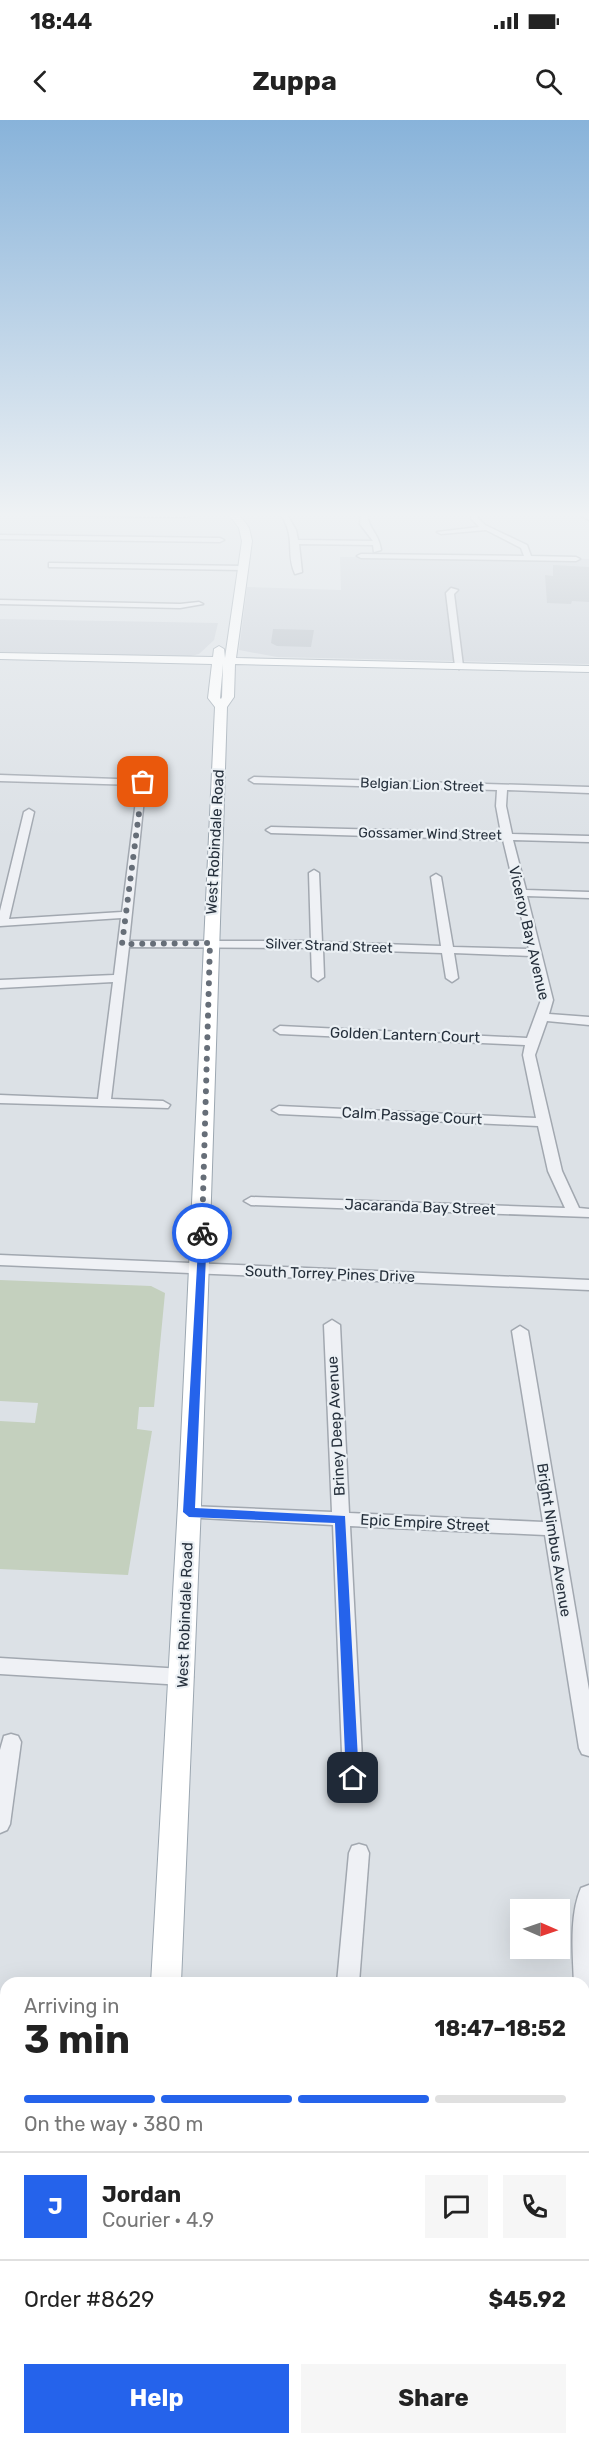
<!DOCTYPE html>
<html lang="en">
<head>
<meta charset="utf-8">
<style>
	body { margin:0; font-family:Rubik,sans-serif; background:#f6f6f6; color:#222; height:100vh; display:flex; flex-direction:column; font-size:22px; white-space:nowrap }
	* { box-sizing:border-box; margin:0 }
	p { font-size:20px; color:#767676 }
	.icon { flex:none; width:33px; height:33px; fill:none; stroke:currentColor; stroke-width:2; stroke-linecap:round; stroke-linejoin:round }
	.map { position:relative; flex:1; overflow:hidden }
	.sheet { position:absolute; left:0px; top:1857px; width:590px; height:468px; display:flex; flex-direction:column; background:#fff; border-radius:18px 18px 0 0; box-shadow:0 6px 24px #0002 }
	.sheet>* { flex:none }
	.needle { width:39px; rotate:92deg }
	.buttons { position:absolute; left:510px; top:1779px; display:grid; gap:12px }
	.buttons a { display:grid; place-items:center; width:60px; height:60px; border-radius:0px; background:#fff; box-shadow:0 6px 24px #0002; font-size:30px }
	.pin { position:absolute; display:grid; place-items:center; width:51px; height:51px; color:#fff; margin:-26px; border-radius:12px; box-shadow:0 3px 9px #0006 }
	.courier { position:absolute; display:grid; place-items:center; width:60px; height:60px; margin:-30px; border:4px solid #2563eb; border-radius:50%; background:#fff; color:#222; box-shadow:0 2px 8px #0007 }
	.headline em { font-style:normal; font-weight:700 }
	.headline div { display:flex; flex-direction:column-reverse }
	.headline { display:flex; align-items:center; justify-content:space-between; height:102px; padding:0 24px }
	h1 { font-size:39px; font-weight:700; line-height:45px }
	.bar { display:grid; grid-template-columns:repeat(4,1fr); gap:9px 6px; align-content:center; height:72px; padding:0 24px }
	.bar i { height:8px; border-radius:4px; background:#e0e0e0 }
	.bar .active { background:#2563eb }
	.bar p { grid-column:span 4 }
	.line { display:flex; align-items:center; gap:15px; padding:0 24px; border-top:2px solid #e0e0e0 }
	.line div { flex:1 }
	.round { display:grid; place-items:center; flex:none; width:63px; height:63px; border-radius:0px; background:#f6f6f6 }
	.primary-button { display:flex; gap:12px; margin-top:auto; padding:12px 24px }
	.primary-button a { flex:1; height:69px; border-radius:0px; background:#2563eb; color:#fff; font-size:24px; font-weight:700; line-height:69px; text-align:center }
	.primary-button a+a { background:#f6f6f6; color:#222 }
	.status { display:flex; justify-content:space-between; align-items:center; height:42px; padding:0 30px; background:#fff; direction:ltr }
	.status svg { height:16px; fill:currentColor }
	header { display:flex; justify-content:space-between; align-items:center; height:78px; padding:0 24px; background:#fff; font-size:27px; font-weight:700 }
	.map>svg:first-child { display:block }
	.built { fill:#cad0d8 }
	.green { fill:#c4d0be }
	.building { fill:#b4bbc3 }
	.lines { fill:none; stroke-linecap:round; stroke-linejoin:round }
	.minor-casing { stroke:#a2a8b0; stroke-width:3 }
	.major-casing { stroke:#9ca7b1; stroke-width:2 }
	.minor { fill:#eff1f5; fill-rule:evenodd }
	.major { fill:#fff; fill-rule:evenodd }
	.route { fill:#2563eb }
	.done { stroke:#666e78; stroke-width:6; stroke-dasharray:0 10.8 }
	.labels { text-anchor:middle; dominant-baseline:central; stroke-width:4.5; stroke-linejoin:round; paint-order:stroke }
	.far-street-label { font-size:14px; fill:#26303c; stroke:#ebf0f4 }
	.street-label { font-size:15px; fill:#26303c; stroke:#ebf0f4 }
</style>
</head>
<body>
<div class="status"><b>18:44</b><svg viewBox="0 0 49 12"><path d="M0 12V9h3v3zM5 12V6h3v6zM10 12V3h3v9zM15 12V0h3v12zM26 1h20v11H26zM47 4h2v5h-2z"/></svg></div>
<header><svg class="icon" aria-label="back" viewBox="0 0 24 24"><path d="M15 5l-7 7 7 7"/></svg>Zuppa<svg class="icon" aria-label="search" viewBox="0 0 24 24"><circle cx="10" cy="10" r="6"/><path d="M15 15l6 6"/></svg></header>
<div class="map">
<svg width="589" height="2325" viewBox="0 0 589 2325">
	<rect width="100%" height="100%" fill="#dce1e6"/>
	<g class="built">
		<path d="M340 437 589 439V544L277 537 239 530 247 467 341 470Z"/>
		<path d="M0 499 218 503 214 520 199 534 187 537 0 533Z"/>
	</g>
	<path class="green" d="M0 1160 151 1166 165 1173 154 1287H139L137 1309 152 1311 128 1455 0 1449V1301L35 1303 38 1283 0 1281Z"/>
	<g class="building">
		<path d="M553 445 589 447V482L572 481 571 484 547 483 545 455 553 456Z"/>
		<path d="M273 509 314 510 311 527 277 526 271 523Z"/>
	</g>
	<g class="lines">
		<g class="minor-casing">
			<g id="minor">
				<path d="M28 393H214L183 397 31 395Z"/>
				<path d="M280 393H286L296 410 298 420 373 421 360 404 361 393H367C368 409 379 413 381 430L374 432 373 425 299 424 302 452 295 454C285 431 297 419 280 393Z"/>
				<path d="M471 393H477V397L485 405 527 425 531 436 576 437 580 439 576 441 361 438 357 436 361 434 524 436 521 428 486 410 441 414 437 412 479 407 471 398Z"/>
				<path d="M577 393 589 395V400L578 394Z"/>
				<path d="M0 415 220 418 224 420 220 422 0 419Z"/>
				<path d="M52 443 243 446 247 448 243 450 49 447V443Z"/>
				<path d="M451 468 458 470 454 474 463 546 459 549 455 546 446 473Z"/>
				<path d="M0 480 180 484 199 482 203 484 180 488 0 484Z"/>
				<path d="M0 655 146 660 129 821H311L309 753 314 750 319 753 322 822 441 826 431 757 436 754 441 757 453 827 529 829 503 720 271 713 266 710 271 707 501 713 496 686 497 670 254 663 249 660 254 657 589 667V673L507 670 506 686 512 714 589 716V722L513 720 526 770 589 772V778L527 776 553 880 549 894 589 897V905L547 901 535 935 562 1051 579 1088 589 1089V1097L251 1085 244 1081 251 1077 565 1088 548 1051 538 1006 279 994 272 990 279 986 536 998 523 935 525 925 280 914 274 910 280 906 527 918 541 880 531 836 454 833 458 858 452 862 446 858 442 833 323 829 324 857 318 861 312 857 311 828 129 827 111 979 163 981 170 985 168 988 0 983V975L98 979 113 862 0 868V860L114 855 121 798 0 806V791L24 692 29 689 34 692 9 799 122 792 138 665 0 661Z"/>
				<path d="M0 1135 589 1160V1170L0 1145Z"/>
				<path d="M332 1200 340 1205 349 1393 543 1402 512 1211 520 1206 528 1211 589 1570V1636L582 1634 579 1628 545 1415 350 1406 363 1658 360 1664 353 1667 346 1664 343 1658 333 1405 183 1397 180 1392 183 1387 189 1386 332 1392 324 1205Z"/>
				<path d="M0 1538 183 1549 190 1551 193 1557 190 1563 183 1565 0 1554Z"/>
				<path d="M11 1614 18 1616 21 1622 10 1704 7 1710 0 1713V1630L4 1616Z"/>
				<path d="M359 1724 366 1726 369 1733 359 1863H337L349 1733 352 1726Z"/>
				<path d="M589 1765V1911L586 1912 584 1911V1863H574C573 1833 569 1796 581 1768Z"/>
				<rect x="0" y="2072" width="6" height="24"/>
				<path d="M584 2141 589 2142V2168L584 2166Z"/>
				<path d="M337 2319H365L366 2325H338Z"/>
			</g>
		</g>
		<g class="major-casing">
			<g id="major">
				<path d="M228 393H238L249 408 252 421 236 538 589 546V552L235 544 234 577 227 587 201 1385 181 1863H151L178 1385 215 587 208 578 212 544 0 539V533L213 537 214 529 219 526 224 529 225 538 242 421 239 408ZM223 544 222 577 221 579 220 578Z"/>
				<path d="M128 2319H164L163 2325H127Z"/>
			</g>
		</g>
		<use href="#minor" class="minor"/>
		<use href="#major" class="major"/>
	</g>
	<linearGradient id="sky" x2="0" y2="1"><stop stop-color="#88b3da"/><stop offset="0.55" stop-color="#eff2f4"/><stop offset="1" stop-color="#eff2f4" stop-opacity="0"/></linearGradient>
	<rect width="589" height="718" fill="url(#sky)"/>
	<path class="route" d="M199 1111 207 1113 195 1388 345 1396 359 1658 353 1664 346 1658 335 1403 189 1397 183 1392Z"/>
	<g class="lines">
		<path class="done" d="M143 662 122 824 210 823 202 1113"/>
	</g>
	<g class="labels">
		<g class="far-street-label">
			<text transform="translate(422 665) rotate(2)">Belgian Lion Street</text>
			<text transform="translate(430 714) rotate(1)">Gossamer Wind Street</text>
			<text transform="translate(329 826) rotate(2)">Silver Strand Street</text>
		</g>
		<g class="street-label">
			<text transform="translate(215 722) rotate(-87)">West Robindale Road</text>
			<text transform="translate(529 813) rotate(77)">Viceroy Bay Avenue</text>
			<text transform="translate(405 915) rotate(2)">Golden Lantern Court</text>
			<text transform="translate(412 996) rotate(3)">Calm Passage Court</text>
			<text transform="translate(420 1087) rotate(2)">Jacaranda Bay Street</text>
			<text transform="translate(330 1154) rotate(2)">South Torrey Pines Drive</text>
			<text transform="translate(336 1306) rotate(-93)">Briney Deep Avenue</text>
			<text transform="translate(425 1403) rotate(3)">Epic Empire Street</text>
			<text transform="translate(554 1420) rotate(81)">Bright Nimbus Avenue</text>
			<text transform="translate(185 1495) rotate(-88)">West Robindale Road</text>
		</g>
	</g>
</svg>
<div class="buttons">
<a><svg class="needle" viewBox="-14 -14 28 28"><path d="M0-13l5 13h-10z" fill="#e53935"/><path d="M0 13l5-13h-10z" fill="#767676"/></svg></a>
</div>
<div class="pin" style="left:143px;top:662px;background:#ea580c"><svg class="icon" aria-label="bag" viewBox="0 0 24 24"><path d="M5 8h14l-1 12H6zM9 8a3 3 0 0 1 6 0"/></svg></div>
<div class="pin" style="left:353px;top:1658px;background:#1f2937"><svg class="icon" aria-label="home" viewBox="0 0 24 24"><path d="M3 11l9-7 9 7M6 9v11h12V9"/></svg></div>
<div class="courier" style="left:202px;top:1113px"><svg class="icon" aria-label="bike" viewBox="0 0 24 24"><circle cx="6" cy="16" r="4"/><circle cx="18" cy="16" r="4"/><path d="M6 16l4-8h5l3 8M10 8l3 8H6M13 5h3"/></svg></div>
<section class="sheet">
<div class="headline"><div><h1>3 min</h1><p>Arriving in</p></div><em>18:47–18:52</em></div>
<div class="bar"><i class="active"></i><i class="active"></i><i class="active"></i><i></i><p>On the way · 380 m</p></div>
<div class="line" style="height:108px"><b class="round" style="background:#2563eb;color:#fff">J</b><div><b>Jordan</b><p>Courier · 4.9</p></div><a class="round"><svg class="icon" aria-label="chat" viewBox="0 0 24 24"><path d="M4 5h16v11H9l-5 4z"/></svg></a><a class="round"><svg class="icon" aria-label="phone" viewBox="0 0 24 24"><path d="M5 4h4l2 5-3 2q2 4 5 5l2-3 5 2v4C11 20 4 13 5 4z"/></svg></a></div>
<div class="line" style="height:78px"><div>Order #8629</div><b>$45.92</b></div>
<div class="primary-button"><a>Help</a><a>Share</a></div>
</section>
</div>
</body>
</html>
